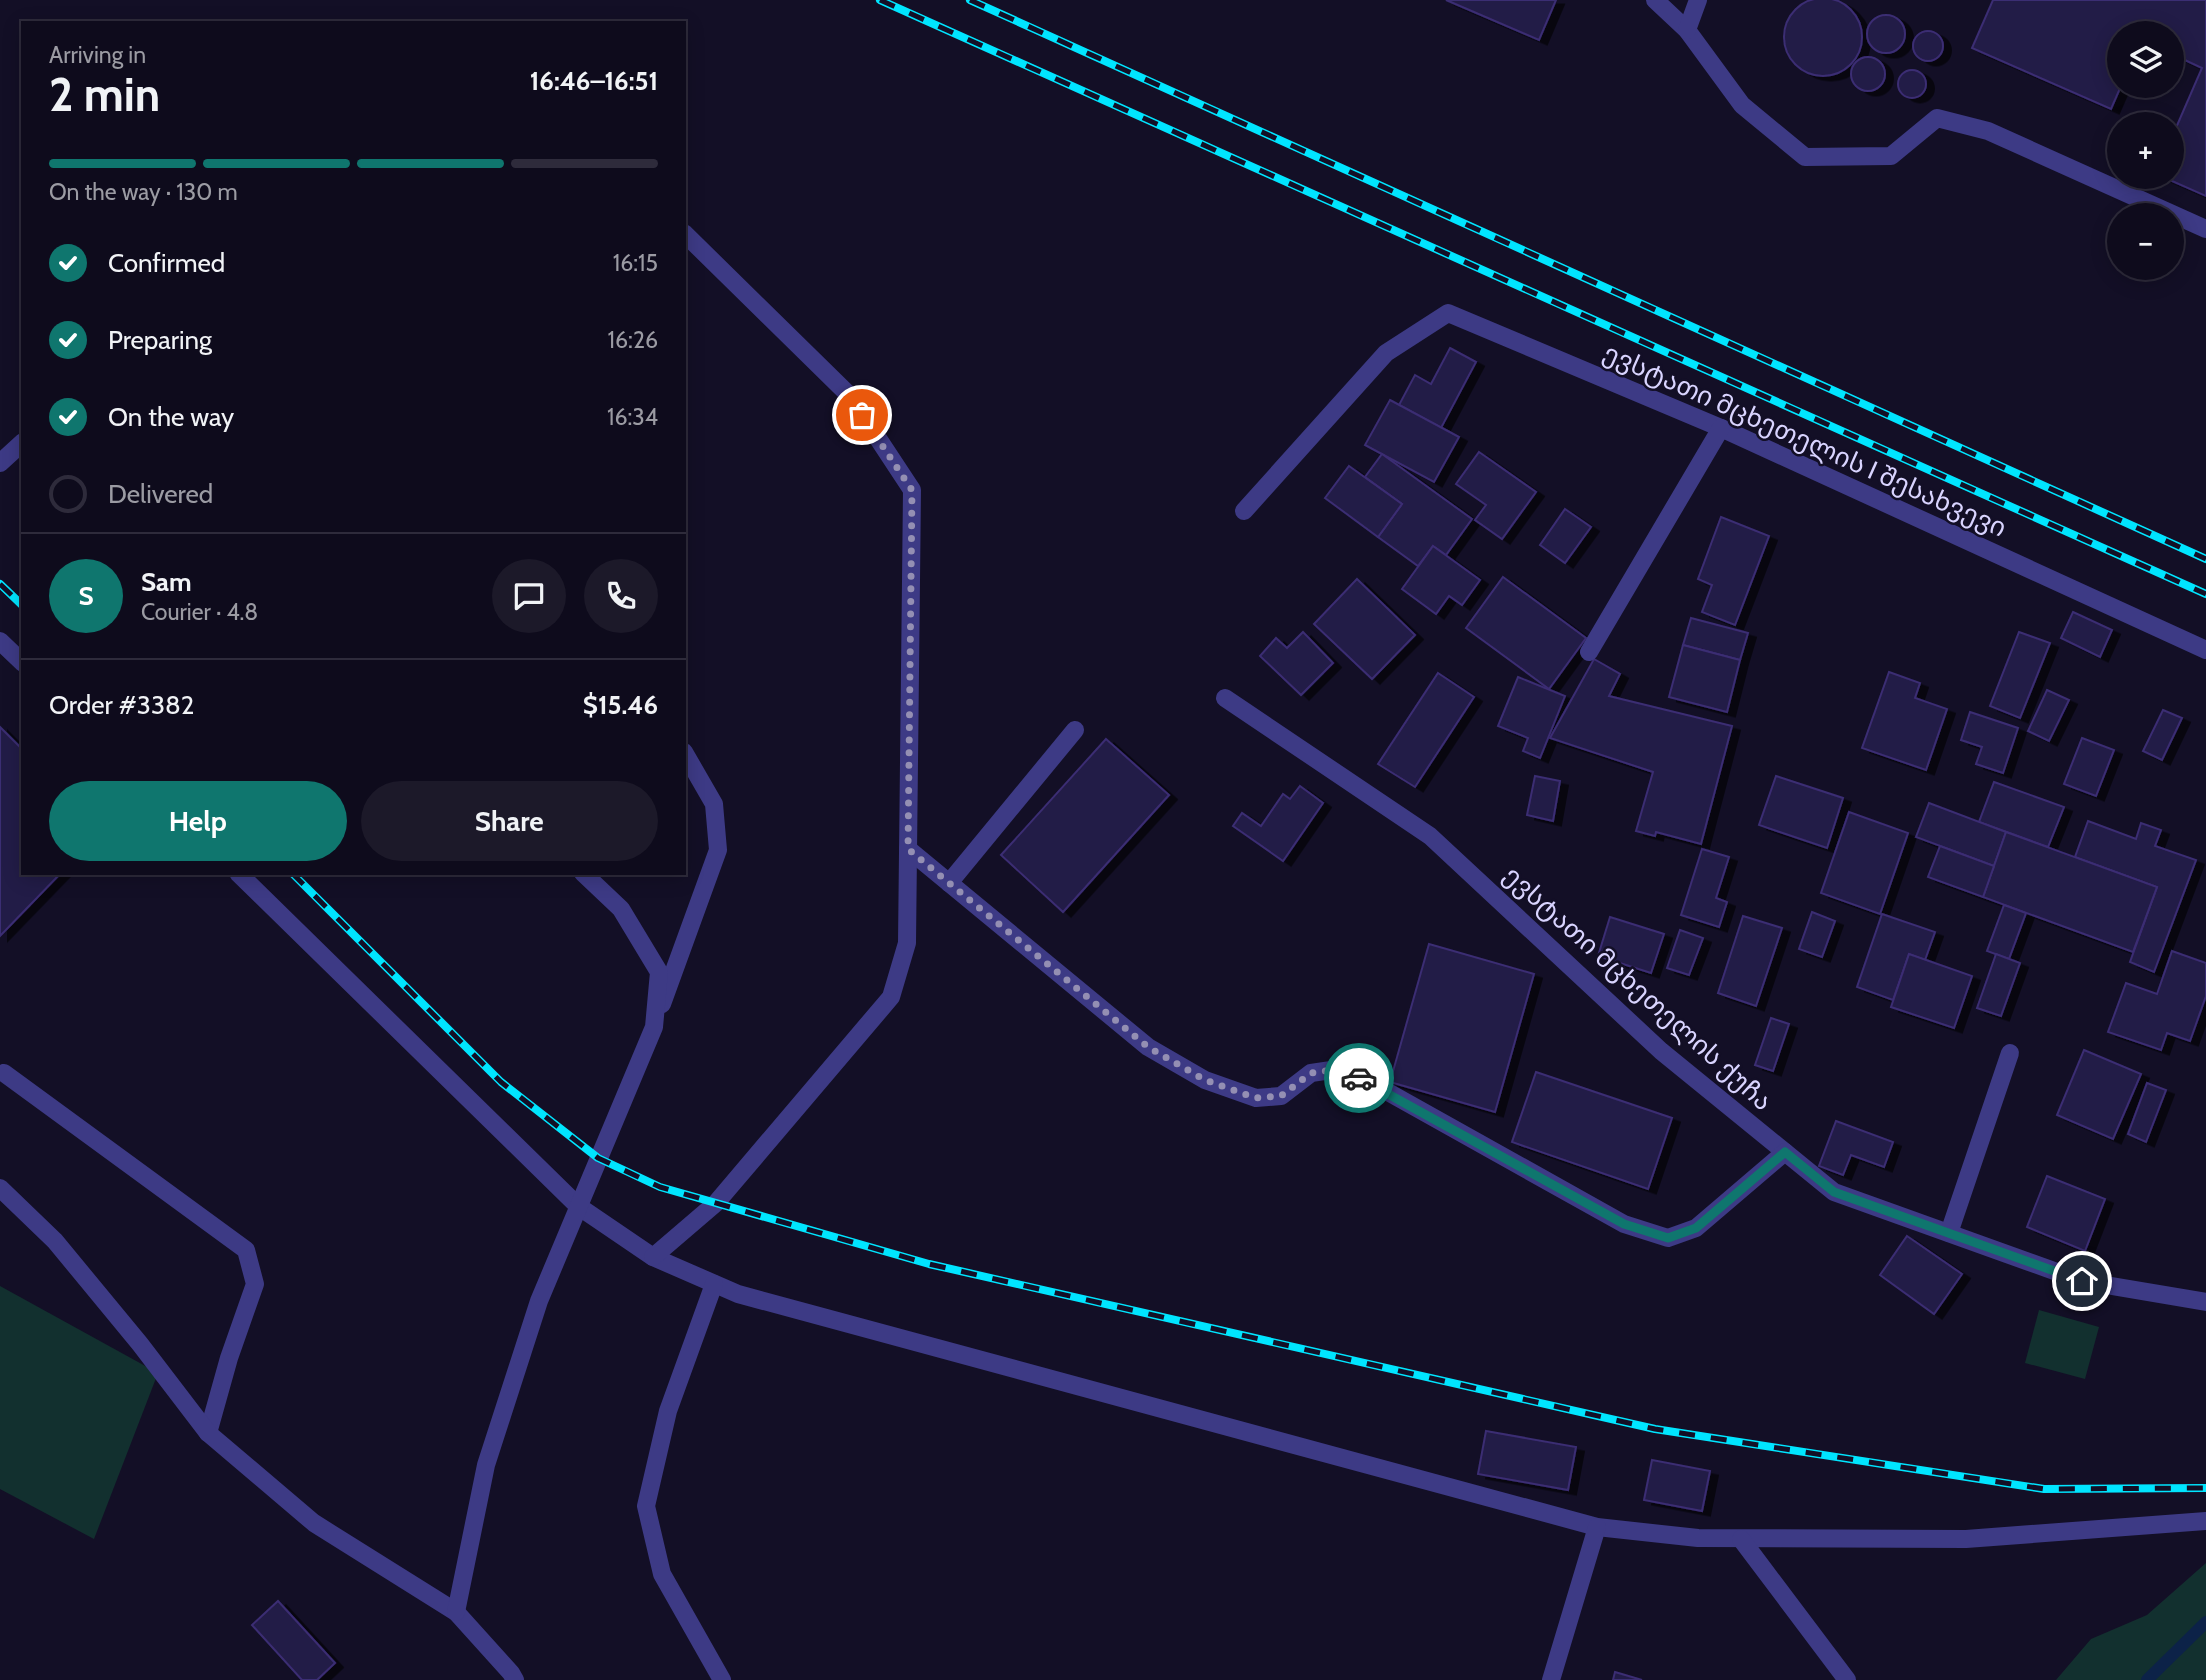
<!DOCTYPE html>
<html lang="en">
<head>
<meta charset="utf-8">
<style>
	body { margin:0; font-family:Cabin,"Noto Sans Georgian",sans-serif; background:#1c1929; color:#f1f3f6; height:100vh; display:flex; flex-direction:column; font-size:26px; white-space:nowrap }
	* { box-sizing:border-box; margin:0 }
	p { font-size:23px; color:#9b9ba3 }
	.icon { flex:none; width:38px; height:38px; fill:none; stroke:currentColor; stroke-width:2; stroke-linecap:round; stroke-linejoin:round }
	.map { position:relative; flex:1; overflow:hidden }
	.details { position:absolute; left:21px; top:21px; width:665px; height:854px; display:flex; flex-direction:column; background:#0e0b1c; border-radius:0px; box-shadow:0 4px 18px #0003,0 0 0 2px #2e2b3b }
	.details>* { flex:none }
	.fabs { position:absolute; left:2107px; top:21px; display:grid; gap:14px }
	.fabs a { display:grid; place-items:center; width:77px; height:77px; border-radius:50%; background:#0e0b1c; box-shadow:0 4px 18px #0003,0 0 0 2px #2e2b3b; font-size:35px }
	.pin { position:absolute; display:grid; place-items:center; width:60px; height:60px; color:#fff; margin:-30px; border:4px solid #fff; border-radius:50%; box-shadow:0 2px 7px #0007 }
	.courier { position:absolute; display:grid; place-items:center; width:70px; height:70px; margin:-35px; border:5px solid #0f766e; border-radius:50%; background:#fff; color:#222; box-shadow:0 2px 9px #0007 }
	.overview em { font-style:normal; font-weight:800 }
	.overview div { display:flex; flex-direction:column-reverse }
	.overview { display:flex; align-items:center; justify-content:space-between; height:119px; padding:0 28px }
	h1 { font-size:46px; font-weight:800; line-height:52px }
	.bar { display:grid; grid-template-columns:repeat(4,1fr); gap:10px 7px; align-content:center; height:84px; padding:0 28px }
	.bar i { height:9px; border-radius:5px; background:#2e2b3b }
	.bar .current { background:#0f766e }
	.bar p { grid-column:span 4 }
	.line { display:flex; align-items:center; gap:18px; padding:0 28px; border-top:2px solid #2e2b3b }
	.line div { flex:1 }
	.round { display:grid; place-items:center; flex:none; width:74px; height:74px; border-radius:37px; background:#1c1929 }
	ol { padding:0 28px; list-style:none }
	li { display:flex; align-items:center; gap:21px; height:77px }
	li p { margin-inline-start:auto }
	li .icon { padding:7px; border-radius:50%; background:#0f766e; color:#fff; stroke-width:4 }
	li:last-child { color:#9b9ba3 }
	li i { width:38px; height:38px; border:4px solid #2e2b3b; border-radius:50% }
	.button { display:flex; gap:14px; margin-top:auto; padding:14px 28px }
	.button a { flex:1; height:80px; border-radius:42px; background:#0f766e; color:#fff; font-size:28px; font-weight:800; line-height:80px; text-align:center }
	.button a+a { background:#1c1929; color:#f1f3f6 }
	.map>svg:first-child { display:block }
	.green { fill:#12302f }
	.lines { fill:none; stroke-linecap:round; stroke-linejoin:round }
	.stream { stroke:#0c2248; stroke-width:12 }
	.building { fill:#241b47; stroke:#3b2d73; stroke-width:2; filter:url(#shadow) }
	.minor { stroke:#3d3a85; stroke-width:18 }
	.rail-casing { stroke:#00e5ff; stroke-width:8 }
	.rail { stroke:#130f26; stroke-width:5; stroke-dasharray:16; stroke-linecap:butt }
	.done { stroke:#948fb3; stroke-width:7; stroke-dasharray:0 12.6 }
	.route { stroke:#0f766e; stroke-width:9 }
	.labels { text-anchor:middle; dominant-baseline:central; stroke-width:5; stroke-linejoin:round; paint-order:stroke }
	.street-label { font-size:26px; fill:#d9d4ff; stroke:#130f26 }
</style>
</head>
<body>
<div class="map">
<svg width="2206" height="1680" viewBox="0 0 2206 1680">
	<defs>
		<filter id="shadow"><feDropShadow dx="8" dy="4.5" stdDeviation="0" flood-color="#0009"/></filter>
	</defs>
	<rect width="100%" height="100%" fill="#130f26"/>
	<g class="green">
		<path d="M0 1286 158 1373 94 1539 0 1489Z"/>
		<path d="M2039 1310 2099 1327 2085 1379 2025 1363Z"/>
		<path d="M2206 1563V1680H2056L2091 1639 2147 1615Z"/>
	</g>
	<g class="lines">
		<path class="stream" d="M2147 1680 2206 1622"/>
	</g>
	<g class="building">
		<circle cx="1823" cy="37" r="39"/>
		<path d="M1446 0H1556L1539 40Z"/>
		<path d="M1993 0H2206V196L2163 177H2172V137L2202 68 2172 54V33H2119V86H2121L2111 109 1972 48Z"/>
		<circle cx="1886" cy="34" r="19"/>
		<circle cx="1928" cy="46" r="15"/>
		<circle cx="1868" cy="74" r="17"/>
		<circle cx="1912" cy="84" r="14"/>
		<path d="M1450 348 1476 362 1441 428 1399 405 1415 375 1431 384Z"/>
		<path d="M1390 400 1459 437 1434 482 1365 445Z"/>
		<path d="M1479 452 1536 492 1502 539 1475 520 1486 505 1456 484Z"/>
		<path d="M1382 454 1472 519 1446 555 1433 546 1418 566 1378 537 1402 504 1365 477Z"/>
		<path d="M1349 466 1402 504 1378 537 1325 498Z"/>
		<path d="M1565 509 1591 527 1565 563 1540 545Z"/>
		<path d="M1721 517 1769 536 1735 625 1702 612 1712 585 1698 579Z"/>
		<path d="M1433 546 1480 580 1462 605 1449 596 1436 614 1402 589Z"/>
		<path d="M1503 577 1586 638 1549 689 1466 628Z"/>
		<path d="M1357 579 1415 635 1372 679 1314 624Z"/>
		<path d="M2073 612 2112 630 2100 657 2061 638Z"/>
		<path d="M1691 618 1748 633 1740 660 1683 645Z"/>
		<path d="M1303 632 1333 663 1301 695 1260 656 1276 638 1287 648Z"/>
		<path d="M2019 632 2050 643 2020 718 1990 706Z"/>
		<path d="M1683 645 1740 660 1727 712 1669 697Z"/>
		<path d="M1594 659 1620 674 1609 696 1732 726 1701 844 1656 832 1655 836 1636 831 1653 772 1550 738Z"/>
		<path d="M1889 672 1920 683 1915 698 1947 709 1926 770 1862 748Z"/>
		<path d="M1438 673 1474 697 1415 787 1378 764Z"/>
		<path d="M1518 677 1565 696 1540 758 1523 751 1528 738 1498 726Z"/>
		<path d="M2047 690 2069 700 2049 741 2028 731Z"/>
		<path d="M2163 710 2182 718 2162 760 2143 751Z"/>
		<path d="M1970 712 2018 728 2003 773 1976 764 1982 747 1961 740Z"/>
		<path d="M0 727 23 750V873H61L0 936Z"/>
		<path d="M2082 738 2114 750 2096 796 2064 784Z"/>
		<path d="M1106 739 1169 795 1063 912 1001 855Z"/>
		<path d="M1535 776 1560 781 1553 821 1527 815Z"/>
		<path d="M1776 776 1843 798 1827 848 1759 825Z"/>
		<path d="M1994 782 2064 807 2048 847 1979 822Z"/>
		<path d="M1300 786 1323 803 1283 861 1233 826 1242 813 1261 826 1283 794 1290 799Z"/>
		<path d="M1929 803 2006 832 1994 866 1916 837Z"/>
		<path d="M1849 812 1908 833 1880 914 1821 893Z"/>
		<path d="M2088 821 2136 839 2141 823 2161 830 2155 846 2196 860 2154 972 2130 962 2157 887 2075 857Z"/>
		<path d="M2006 832 2157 887 2133 952 1983 897Z"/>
		<path d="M1940 846 1994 866 1983 897 1928 877Z"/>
		<path d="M1702 849 1729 857 1716 898 1727 902 1719 927 1681 915Z"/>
		<path d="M2004 905 2026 913 2009 959 1987 951Z"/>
		<path d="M1812 912 1835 921 1822 957 1799 949Z"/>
		<path d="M1882 914 1935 932 1925 960 1909 954 1893 1000 1857 987Z"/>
		<path d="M1743 916 1782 928 1756 1006 1718 993Z"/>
		<path d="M1610 917 1664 934 1651 973 1598 956Z"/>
		<path d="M1680 930 1703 938 1689 975 1667 968Z"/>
		<path d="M1429 944 1534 974 1495 1112 1390 1082Z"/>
		<path d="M2172 951 2206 963V996L2190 1041 2167 1033 2161 1050 2108 1032 2126 983 2157 994Z"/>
		<path d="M1909 954 1972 976 1954 1028 1891 1007Z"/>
		<path d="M1996 954 2020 963 2001 1016 1977 1008Z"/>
		<path d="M1771 1018 1789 1024 1773 1071 1755 1065Z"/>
		<path d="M2084 1050 2141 1074 2113 1139 2057 1115Z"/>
		<path d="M1536 1072 1672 1118 1648 1189 1512 1142Z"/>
		<path d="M2147 1083 2166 1090 2146 1142 2128 1134Z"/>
		<path d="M1836 1121 1893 1142 1884 1167 1851 1155 1843 1175 1819 1166Z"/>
		<path d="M2047 1176 2105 1199 2085 1251 2027 1227Z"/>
		<path d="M1907 1236 1962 1274 1934 1314 1880 1275Z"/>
		<path d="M1486 1431 1576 1447 1568 1490 1478 1474Z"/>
		<path d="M1652 1460 1710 1471 1702 1511 1644 1500Z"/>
		<path d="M278 1601 335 1663 317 1680H302L252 1625Z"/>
		<path d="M1615 1672 1642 1680H1613Z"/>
	</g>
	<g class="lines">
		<g class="minor">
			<path d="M1655 0 1687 30 1742 105 1805 157 1891 156 1937 118 1988 131 2206 229"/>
			<path d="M1687 30 1698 0"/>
			<path d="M0 463 23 442"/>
			<path d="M1244 511 1386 353 1448 313 1721 428 2206 650"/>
			<path d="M0 641 23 663"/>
			<path d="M1589 652 1721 428"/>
			<path d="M1225 698 1430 836 1661 1051 1834 1192 2082 1281 2206 1302"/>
			<path d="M908 849 1148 1047 1205 1080 1256 1098 1281 1096 1311 1073 1338 1069 1370 1082 1624 1224 1668 1238 1696 1228 1785 1152"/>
			<path d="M238 873 578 1206 653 1257 738 1294 1597 1527 1698 1538 1966 1539 2206 1521"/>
			<path d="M949 883 1075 730"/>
			<path d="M662 1004 718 850 714 804 684 752"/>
			<path d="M4 1073 246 1250 255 1284 229 1358 208 1433"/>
			<path d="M0 1188 55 1241 140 1344 208 1433 314 1523 456 1612 511 1673 515 1680"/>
			<path d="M1949 1233 2010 1053"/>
			<path d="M653 1257 716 1203 891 997 907 943 912 490 850 396 684 233"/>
			<path d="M714 1284 668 1411 646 1506 662 1574 722 1680"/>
			<path d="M1741 1539 1847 1680"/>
			<path d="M456 1612 486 1465 539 1301 654 1027 659 972 621 909 583 873"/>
			<path d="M1551 1680 1597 1527"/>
		</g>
		<g class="rail-casing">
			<g id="rail">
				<path d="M880 0 2206 594"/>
				<path d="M970 0 2206 559"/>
				<path d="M0 584 23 606"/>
				<path d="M292 873 501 1082 598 1158 660 1187 929 1264 1655 1429 2044 1489 2206 1488"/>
			</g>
		</g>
		<use href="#rail" class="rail"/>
	</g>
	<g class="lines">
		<path class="done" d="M862 415 912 490 908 849 1148 1047 1205 1080 1256 1098 1281 1096 1311 1073 1338 1069 1359 1078"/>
		<path class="route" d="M1359 1078 1624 1224 1668 1238 1696 1228 1785 1152 1834 1192 2082 1281"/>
	</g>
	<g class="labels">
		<g class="street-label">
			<text transform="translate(1805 440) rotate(24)">ევსტათი მცხეთელის I შესახვევი</text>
			<text transform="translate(1638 988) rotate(42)">ევსტათი მცხეთელის ქუჩა</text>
		</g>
	</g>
</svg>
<div class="fabs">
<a><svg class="icon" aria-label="layers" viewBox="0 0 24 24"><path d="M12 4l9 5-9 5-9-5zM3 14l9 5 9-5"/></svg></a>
<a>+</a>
<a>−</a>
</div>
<div class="pin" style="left:862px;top:415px;background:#ea580c"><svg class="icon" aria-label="bag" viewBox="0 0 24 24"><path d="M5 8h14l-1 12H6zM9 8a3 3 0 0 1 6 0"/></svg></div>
<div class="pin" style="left:2082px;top:1281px;background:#1f2937"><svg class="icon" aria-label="home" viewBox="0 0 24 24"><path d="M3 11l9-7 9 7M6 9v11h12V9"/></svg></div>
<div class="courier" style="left:1359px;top:1078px"><svg class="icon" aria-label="car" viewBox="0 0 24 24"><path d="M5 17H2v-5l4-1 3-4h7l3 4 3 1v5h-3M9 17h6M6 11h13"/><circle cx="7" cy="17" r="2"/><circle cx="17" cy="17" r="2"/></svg></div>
<section class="details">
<div class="overview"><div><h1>2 min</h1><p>Arriving in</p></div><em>16:46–16:51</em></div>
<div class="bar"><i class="current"></i><i class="current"></i><i class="current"></i><i></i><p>On the way · 130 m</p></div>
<ol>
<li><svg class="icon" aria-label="check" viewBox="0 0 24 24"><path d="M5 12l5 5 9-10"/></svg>Confirmed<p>16:15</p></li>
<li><svg class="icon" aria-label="check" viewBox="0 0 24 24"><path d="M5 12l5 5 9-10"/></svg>Preparing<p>16:26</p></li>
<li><svg class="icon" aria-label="check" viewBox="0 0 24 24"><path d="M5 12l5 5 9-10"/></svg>On the way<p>16:34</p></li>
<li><i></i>Delivered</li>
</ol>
<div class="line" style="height:126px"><b class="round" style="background:#0f766e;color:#fff">S</b><div><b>Sam</b><p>Courier · 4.8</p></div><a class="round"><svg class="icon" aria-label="chat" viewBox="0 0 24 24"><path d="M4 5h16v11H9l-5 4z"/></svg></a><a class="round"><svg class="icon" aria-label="phone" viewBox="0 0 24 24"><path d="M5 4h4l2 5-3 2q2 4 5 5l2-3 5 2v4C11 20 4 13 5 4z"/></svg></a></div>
<div class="line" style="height:91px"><div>Order #3382</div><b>$15.46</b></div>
<div class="button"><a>Help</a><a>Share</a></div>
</section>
</div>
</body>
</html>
